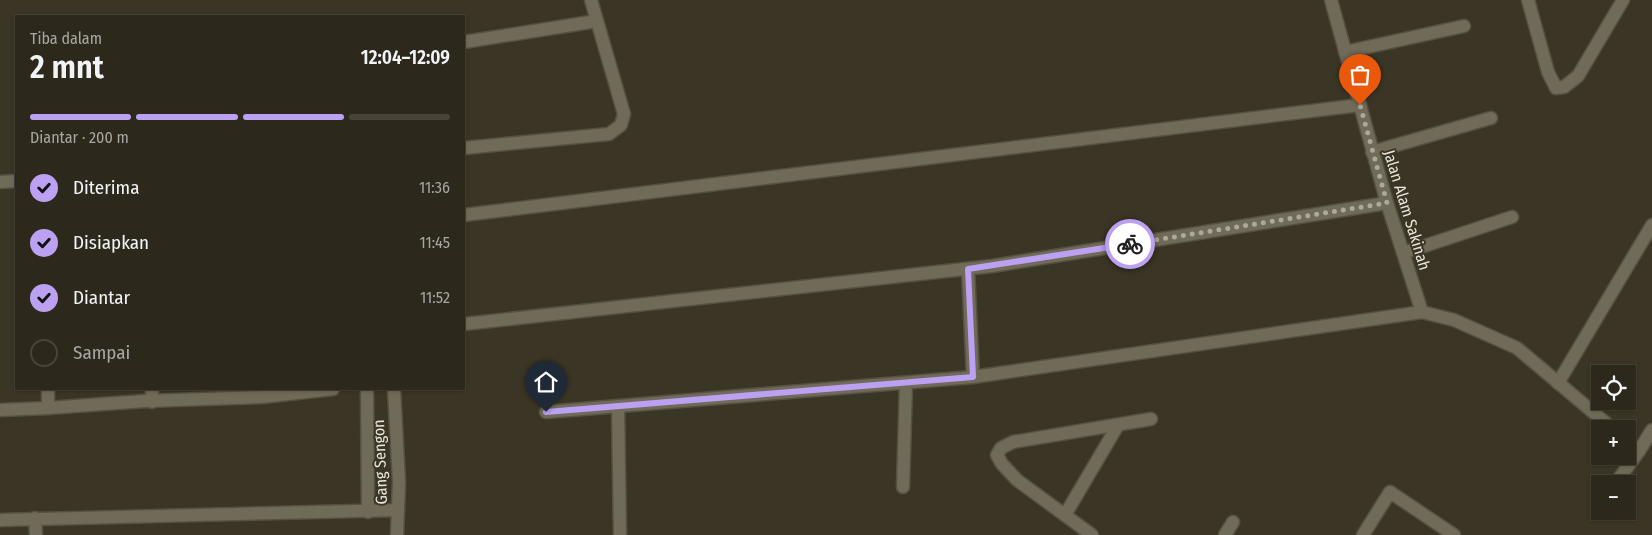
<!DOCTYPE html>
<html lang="id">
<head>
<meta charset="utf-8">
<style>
	body { margin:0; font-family:"Fira Sans Condensed",sans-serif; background:#383428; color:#f1f3f6; height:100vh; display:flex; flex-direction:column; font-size:19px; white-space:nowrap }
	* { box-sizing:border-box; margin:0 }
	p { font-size:16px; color:#a6a6a3 }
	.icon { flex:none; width:28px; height:28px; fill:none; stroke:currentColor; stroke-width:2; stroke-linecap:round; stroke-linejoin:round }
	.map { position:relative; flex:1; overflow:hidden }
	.drawer { position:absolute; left:15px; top:15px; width:450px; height:375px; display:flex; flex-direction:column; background:#2c281b; border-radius:0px; box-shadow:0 1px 4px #0004,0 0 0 1px #48443a }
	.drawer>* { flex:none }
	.fabs { position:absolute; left:1591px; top:365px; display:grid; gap:10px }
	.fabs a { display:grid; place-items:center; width:45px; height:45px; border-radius:0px; background:#2c281b; box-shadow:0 1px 4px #0004,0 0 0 1px #48443a; font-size:25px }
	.pin { position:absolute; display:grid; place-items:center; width:42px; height:42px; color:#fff; margin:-51px -21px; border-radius:50% 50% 50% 0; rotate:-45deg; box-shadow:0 0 5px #0007 }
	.pin .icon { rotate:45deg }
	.courier { position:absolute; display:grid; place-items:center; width:50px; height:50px; margin:-25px; border:4px solid #bca0f2; border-radius:50%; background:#fff; color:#222; box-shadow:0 1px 6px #0007 }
	.overview em { font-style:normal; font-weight:600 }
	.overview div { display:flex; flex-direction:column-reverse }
	.overview { display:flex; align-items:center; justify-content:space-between; height:85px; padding:0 15px }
	h1 { font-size:32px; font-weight:600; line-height:38px }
	.bar { display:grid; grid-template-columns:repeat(4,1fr); gap:8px 5px; align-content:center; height:60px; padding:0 15px }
	.bar i { height:6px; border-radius:4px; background:#48443a }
	.bar .on { background:#bca0f2 }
	.bar p { grid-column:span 4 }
	ol { padding:0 15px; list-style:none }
	li { display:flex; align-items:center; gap:15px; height:55px }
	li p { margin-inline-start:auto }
	li .icon { padding:5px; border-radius:50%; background:#bca0f2; color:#111; stroke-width:4 }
	li:last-child { color:#a6a6a3 }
	li i { width:28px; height:28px; border:2px solid #48443a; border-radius:50% }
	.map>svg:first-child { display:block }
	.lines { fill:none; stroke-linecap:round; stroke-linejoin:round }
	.service-casing { stroke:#555142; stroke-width:15 }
	.minor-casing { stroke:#555142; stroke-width:15 }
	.service { stroke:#706a58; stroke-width:12 }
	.minor { stroke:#706a58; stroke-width:12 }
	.done { stroke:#aca89c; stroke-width:5; stroke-dasharray:0 9 }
	.route { stroke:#bca0f2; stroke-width:6 }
	.labels { text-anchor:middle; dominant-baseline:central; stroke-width:4; stroke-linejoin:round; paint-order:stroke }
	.street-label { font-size:16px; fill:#eae6dc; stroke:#3a3524 }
</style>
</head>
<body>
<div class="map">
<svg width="1652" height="535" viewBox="0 0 1652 535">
	<rect width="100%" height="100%" fill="#3a3524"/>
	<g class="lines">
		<g class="service-casing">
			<path id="service" d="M1225 535 1233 522"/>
		</g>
		<g class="minor-casing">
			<g id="minor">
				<path d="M1331 0 1387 203 1422 312"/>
				<path d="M1528 0 1548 72 1556 88 1564 87 1578 76 1623 0"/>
				<path d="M464 42 597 21"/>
				<path d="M1345 52 1464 26"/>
				<path d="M464 148 609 134 621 125 624 114 591 0"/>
				<path d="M1372 152 1491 118"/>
				<path d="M0 182 16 181"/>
				<path d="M464 215 1360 105"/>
				<path d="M1403 253 1512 217"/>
				<path d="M968 269 973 377"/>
				<path d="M464 324 992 266 1387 203"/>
				<path d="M1558 383 1652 225"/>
				<path d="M48 389V408"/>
				<path d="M152 389V402"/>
				<path d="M367 389 368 512"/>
				<path d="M394 389 399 482 397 535"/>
				<path d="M618 406 620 535"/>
				<path d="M0 410 48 408 145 401 262 397 333 389"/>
				<path d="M546 412 973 377 1422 312 1454 320 1517 348 1613 429"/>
				<path d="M1628 441 1639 451"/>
				<path d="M1615 484 1639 451 1652 430"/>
				<path d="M903 487 906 383"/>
				<path d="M1598 509 1600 506"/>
				<path d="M1065 515 1118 425"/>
				<path d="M35 518 36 535"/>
				<path d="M0 520 398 510"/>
				<path d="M1092 535 1017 480 1002 464 997 455 1001 448 1013 442 1151 419"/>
				<path d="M1363 535 1390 492 1454 535"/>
			</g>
		</g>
		<use href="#service" class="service"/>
		<use href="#minor" class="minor"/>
	</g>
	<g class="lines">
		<path class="done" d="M1130 244 1387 203 1360 105"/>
		<path class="route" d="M546 412 973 377 968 269 1130 244"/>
	</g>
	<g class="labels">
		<g class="street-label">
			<text transform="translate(1407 210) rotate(73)">Jalan Alam Sakinah</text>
			<text transform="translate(380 462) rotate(-92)">Gang Sengon</text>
		</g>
	</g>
</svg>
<div class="fabs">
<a><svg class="icon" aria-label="locate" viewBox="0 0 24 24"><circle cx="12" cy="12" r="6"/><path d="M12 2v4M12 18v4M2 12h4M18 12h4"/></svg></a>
<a>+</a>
<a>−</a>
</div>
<div class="pin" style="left:1360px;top:105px;background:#ea580c"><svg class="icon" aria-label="bag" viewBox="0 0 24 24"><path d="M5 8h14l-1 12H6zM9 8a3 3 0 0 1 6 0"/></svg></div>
<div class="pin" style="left:546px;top:412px;background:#1f2937"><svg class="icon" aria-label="home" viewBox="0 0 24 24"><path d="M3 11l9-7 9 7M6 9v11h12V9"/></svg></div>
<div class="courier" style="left:1130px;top:244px"><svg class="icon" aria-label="bike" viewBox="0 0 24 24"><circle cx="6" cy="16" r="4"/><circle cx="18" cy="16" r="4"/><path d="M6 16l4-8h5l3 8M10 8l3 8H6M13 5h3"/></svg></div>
<section class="drawer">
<div class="overview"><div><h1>2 mnt</h1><p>Tiba dalam</p></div><em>12:04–12:09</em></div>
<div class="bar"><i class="on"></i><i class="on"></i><i class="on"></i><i></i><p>Diantar · 200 m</p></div>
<ol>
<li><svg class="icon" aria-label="check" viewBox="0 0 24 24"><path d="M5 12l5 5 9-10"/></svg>Diterima<p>11:36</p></li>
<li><svg class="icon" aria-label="check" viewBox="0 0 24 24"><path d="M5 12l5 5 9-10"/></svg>Disiapkan<p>11:45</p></li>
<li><svg class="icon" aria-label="check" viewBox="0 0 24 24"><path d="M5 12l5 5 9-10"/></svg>Diantar<p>11:52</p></li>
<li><i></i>Sampai</li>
</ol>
</section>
</div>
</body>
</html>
